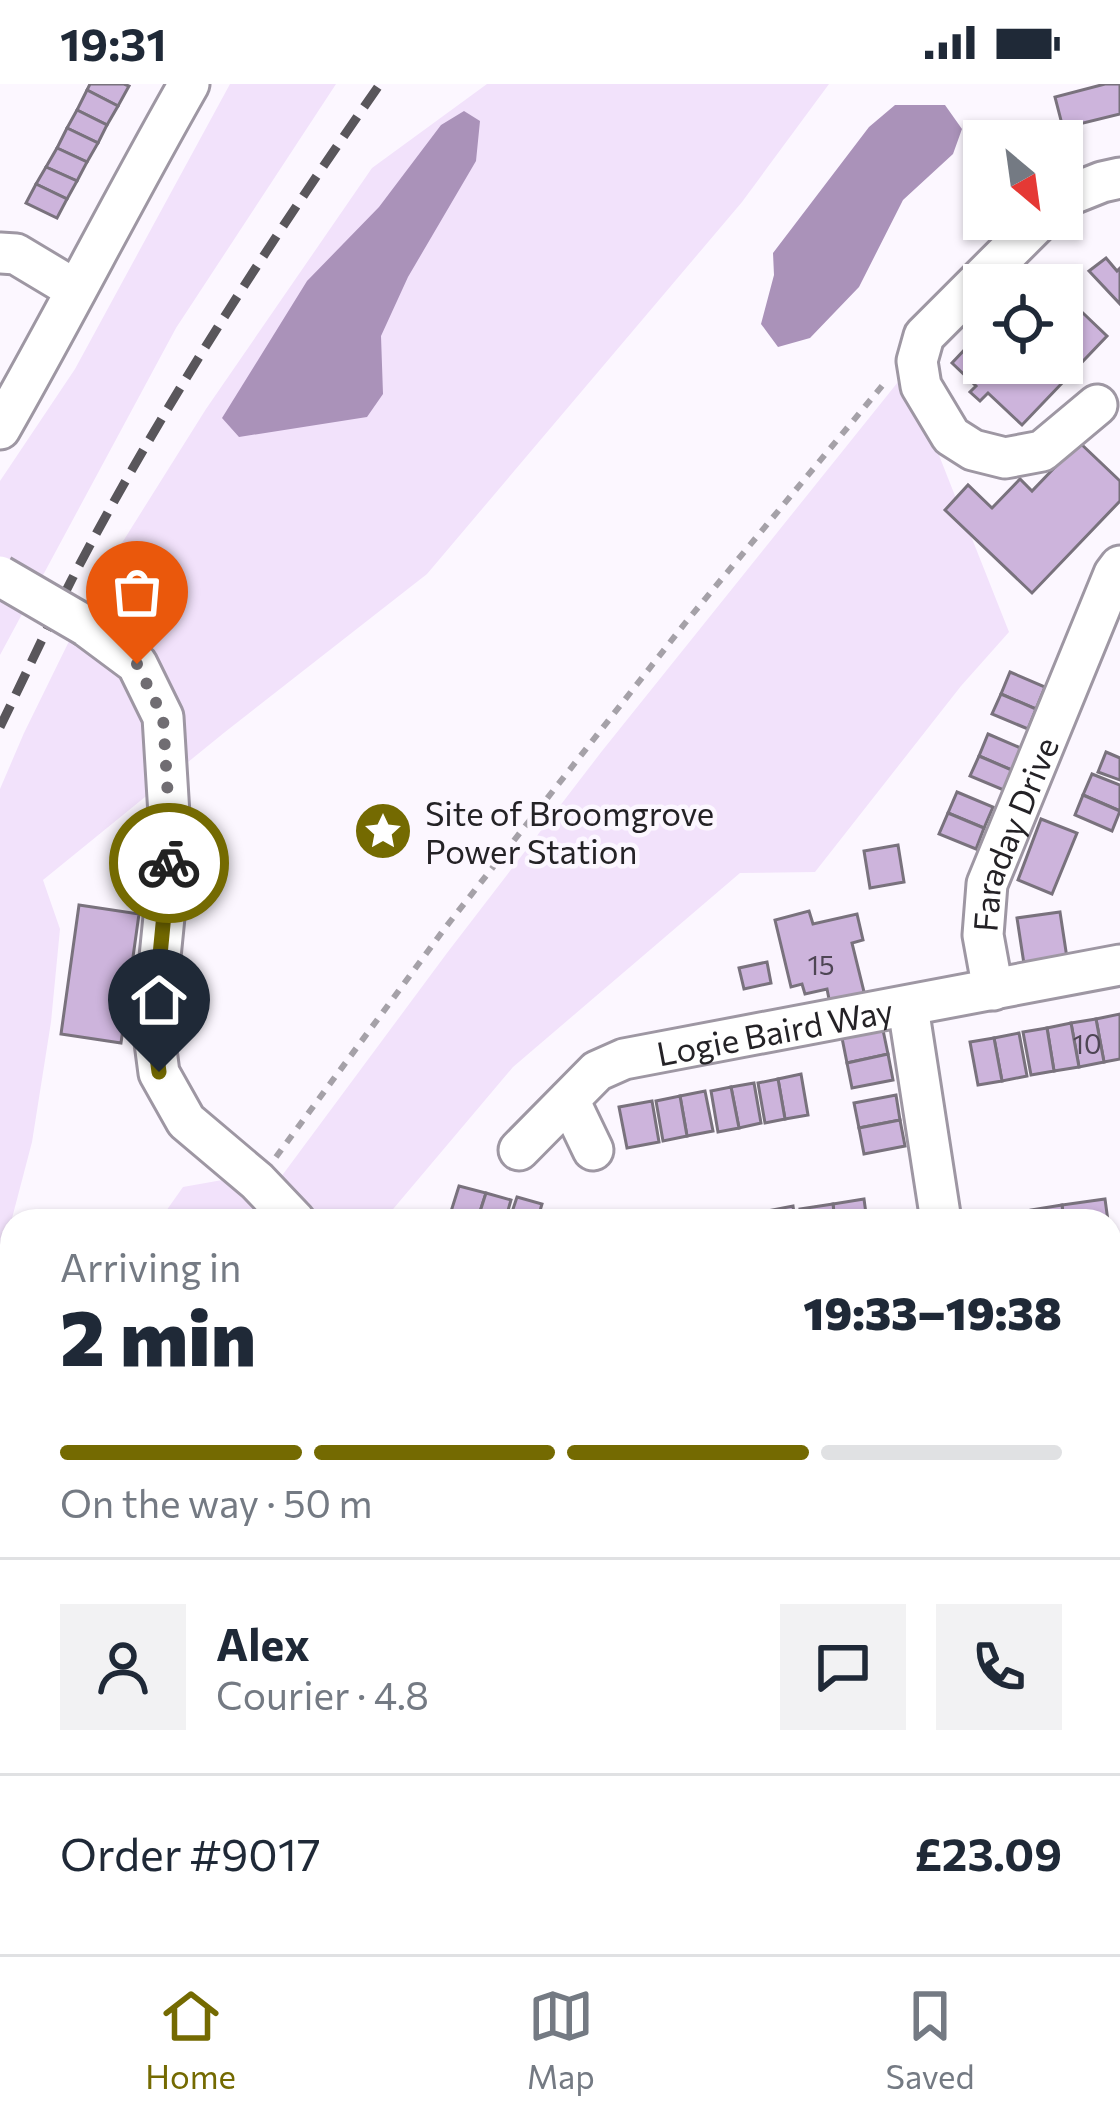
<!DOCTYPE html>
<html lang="en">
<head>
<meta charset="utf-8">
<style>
	body { margin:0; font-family:Commissioner,sans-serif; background:#f2f2f3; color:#1f2937; height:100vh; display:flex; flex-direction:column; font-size:45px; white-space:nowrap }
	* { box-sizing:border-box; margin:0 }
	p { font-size:39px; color:#747a83 }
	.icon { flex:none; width:66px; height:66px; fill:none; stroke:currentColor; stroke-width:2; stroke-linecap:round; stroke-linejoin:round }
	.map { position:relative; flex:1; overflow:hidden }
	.panel { position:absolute; left:0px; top:1125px; width:1122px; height:747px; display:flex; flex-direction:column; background:#fff; border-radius:36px 36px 0 0; box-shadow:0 3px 9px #0004 }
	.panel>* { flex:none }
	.needle { width:78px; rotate:151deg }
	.controls { position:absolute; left:963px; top:36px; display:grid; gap:24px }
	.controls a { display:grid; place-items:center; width:120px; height:120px; border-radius:0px; background:#fff; box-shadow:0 3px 9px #0004; font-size:60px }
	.pin { position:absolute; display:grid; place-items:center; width:102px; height:102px; color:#fff; margin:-123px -51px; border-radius:50% 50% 50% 0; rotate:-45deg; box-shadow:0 0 12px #0007 }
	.pin .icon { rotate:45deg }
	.courier { position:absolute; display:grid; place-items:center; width:120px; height:120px; margin:-60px; border:9px solid #746a01; border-radius:50%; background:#fff; color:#222; box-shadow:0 3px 15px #0007 }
	.headline em { font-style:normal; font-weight:800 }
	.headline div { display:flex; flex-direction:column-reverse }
	.headline { display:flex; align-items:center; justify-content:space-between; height:204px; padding:0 60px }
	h1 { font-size:78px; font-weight:800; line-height:90px }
	.bar { display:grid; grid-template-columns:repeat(4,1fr); gap:18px 12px; align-content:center; height:144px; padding:0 60px }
	.bar i { height:15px; border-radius:9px; background:#e0e1e3 }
	.bar .current { background:#746a01 }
	.bar p { grid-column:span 4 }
	.line { display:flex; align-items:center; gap:30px; padding:0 60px; border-top:3px solid #e0e1e3 }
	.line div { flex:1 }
	.round { display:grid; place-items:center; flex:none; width:126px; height:126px; border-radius:0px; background:#f2f2f3 }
	.status { display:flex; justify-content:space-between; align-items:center; height:84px; padding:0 60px; background:#fff; direction:ltr }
	.status svg { height:33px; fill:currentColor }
	.tabs { display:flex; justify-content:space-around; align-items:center; height:168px; border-top:3px solid #e0e1e3; background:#fff; font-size:33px; color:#747a83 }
	.tabs a { display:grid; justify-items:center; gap:6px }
	.tabs .current { color:#746a01 }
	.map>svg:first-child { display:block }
	.green { fill:#f2e2fb }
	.water { fill:#aa92b9 }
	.building { fill:#cdb4dc; stroke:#79727d; stroke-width:3 }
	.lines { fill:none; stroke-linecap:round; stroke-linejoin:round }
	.minor-casing { stroke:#9e97a3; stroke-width:45 }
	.path { stroke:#a5a1a8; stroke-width:6; stroke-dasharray:9 9; stroke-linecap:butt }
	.minor { stroke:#fff; stroke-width:39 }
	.rail { stroke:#59565b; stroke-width:9; stroke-dasharray:24 12; stroke-linecap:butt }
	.minor-bridge-casing { stroke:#9e97a3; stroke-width:45; stroke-linecap:butt }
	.minor-bridge { stroke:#fff; stroke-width:39 }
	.done { stroke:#706d72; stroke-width:12; stroke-dasharray:0 21.6 }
	.route { stroke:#746a01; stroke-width:15 }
	.labels { text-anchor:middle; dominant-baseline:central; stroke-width:9; stroke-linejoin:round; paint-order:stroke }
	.number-label { font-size:27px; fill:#4e4654 }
	.poi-label { font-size:33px; fill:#242226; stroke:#fcf7ff; text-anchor:start }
	.street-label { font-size:33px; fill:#242226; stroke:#fcf7ff }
</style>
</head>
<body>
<div class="status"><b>19:31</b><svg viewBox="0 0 49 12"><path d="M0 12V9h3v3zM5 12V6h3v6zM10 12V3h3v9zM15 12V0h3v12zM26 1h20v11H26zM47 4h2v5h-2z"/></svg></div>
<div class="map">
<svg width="1120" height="1870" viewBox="0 0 1120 1870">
	<rect width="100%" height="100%" fill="#fcf7ff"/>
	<g class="green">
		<path d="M230 0H336L176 244 0 571V397L75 285Z"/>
		<path d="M487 0H829L742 118 427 490 225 648 43 796 60 845 51 938 32 1058 0 1180V705L24 649 100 494 206 325 372 84Z"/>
		<path d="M906 288 1009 548 961 602 815 788 740 789 513 983 383 1137H319L278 1097 447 869 602 667Z"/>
		<path d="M228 1095 269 1137H159L183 1103Z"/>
		<path d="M0 1252 12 1254V1860H207L203 1870H0Z"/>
	</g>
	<g class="water">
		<path d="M895 21H945L962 45 953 70 903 116 859 203 810 254 778 263 761 240 774 191 773 169 869 43Z"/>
		<path d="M464 27 480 37 476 77 408 193 381 252 383 310 367 333 239 353 222 334 307 197 379 123 441 41Z"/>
	</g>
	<g class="building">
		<path d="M90 0H124L129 2 118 22 87 6Z"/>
		<path d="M1105 0H1120V30L1063 44 1055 13Z"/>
		<path d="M87 6 118 22 107 41 77 26Z"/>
		<path d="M77 26 107 41 98 59 67 44Z"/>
		<path d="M67 44 98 59 87 78 57 64Z"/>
		<path d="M57 64 87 78 77 97 46 83Z"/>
		<path d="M46 83 77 97 67 115 36 100Z"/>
		<path d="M36 100 67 115 57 134 26 119Z"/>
		<path d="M1106 174 1117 187 1120 184V220L1089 187Z"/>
		<path d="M1062 209 1107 252 1022 341 988 309 980 317 970 308 976 302 952 279 984 245V279H1062Z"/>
		<path d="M1079 358 1120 397V417L1032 509 945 426 968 401 992 424 1020 395 1032 407Z"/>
		<path d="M1010 588 1045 603 1036 625 1001 610Z"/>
		<path d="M1001 610 1036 625 1028 645 992 630Z"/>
		<path d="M988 650 1023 665 1014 687 979 672Z"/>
		<path d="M1106 668 1120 674V696L1098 688Z"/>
		<path d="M979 672 1014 687 1006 707 970 692Z"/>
		<path d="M1092 690 1120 701V727L1083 711Z"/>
		<path d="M957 708 993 723 984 744 948 729Z"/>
		<path d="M1083 711 1120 727 1112 747 1075 731Z"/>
		<path d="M948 729 984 744 976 765 939 750Z"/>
		<path d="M1041 735 1077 749 1052 810 1018 796Z"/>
		<path d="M898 761 904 798 870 804 864 767Z"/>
		<path d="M79 821 139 830 121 959 61 950Z"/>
		<path d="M809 827 813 840 857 830 863 856 852 859 865 912 830 920 827 905 805 910 802 900 791 903 775 836Z"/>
		<path d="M1060 828 1067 874 1024 880 1017 834Z"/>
		<path d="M767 878 771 899 744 905 739 884Z"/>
		<path d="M1120 930V975L1104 978 1096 935Z"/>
		<path d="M1096 935 1104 978 1079 983 1071 939Z"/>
		<path d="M1071 939 1079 983 1054 987 1047 944Z"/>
		<path d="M1047 944 1054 987 1031 991 1023 948Z"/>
		<path d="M883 946 888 970 847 979 842 954Z"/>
		<path d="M1019 949 1027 992 1002 997 994 954Z"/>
		<path d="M994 954 1002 997 978 1001 970 958Z"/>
		<path d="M888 970 893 996 852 1004 847 979Z"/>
		<path d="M801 990 808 1031 785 1035 778 995Z"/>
		<path d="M778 995 785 1035 765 1039 758 999Z"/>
		<path d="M754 999 761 1039 739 1044 731 1003Z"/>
		<path d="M731 1003 739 1044 718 1048 711 1007Z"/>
		<path d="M705 1007 713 1047 687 1052 680 1012Z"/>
		<path d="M896 1011 900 1036 859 1044 854 1019Z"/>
		<path d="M680 1012 687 1052 663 1057 656 1017Z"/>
		<path d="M652 1017 659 1058 627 1064 619 1023Z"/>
		<path d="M900 1036 905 1062 864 1070 859 1044Z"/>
		<path d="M459 1102 486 1109 477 1137H448Z"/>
		<path d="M486 1109 511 1116 505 1137H477Z"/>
		<path d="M517 1113 542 1120 537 1137H509Z"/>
		<path d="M864 1115 867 1137H835L833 1120Z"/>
		<path d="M1105 1115 1108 1137H1064L1062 1121Z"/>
		<path d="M833 1120 835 1137H802L800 1125Z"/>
		<path d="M1062 1121 1064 1137H1032L1031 1126Z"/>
		<path d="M793 1122 795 1137H763L762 1128Z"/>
		<path d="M1120 1365V1404L1110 1405V1367Z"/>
	</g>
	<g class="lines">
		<g class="minor-casing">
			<g id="minor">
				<path d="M1062 114 1102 98 1120 94"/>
				<path d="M1041 135 924 252 917 277 921 302 951 352 973 366 1005 374 1042 367 1097 321"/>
				<path d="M0 169 16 170 76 206"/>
				<path d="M0 345C65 231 124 114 189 0"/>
				<path d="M86 542 137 580 163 633 171 763 153 943 159 989 186 1037 257 1097 295 1137"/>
				<path id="s1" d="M993 906 983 851 987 800 1114 490 1120 482"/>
				<path d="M908 923 941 1137"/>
				<path d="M569 1016 593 1066"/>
				<path id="s2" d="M519 1066 597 987 624 975 1120 881"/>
				<path d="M1110 1200 1120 1199"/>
				<path d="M854 1860 863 1870"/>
				<path d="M230 1870 235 1860"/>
			</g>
		</g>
		<g class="path">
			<path d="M276 1073 445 844 686 538 887 296"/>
			<path d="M1073 1860 1086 1870"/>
		</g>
		<use href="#minor" class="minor"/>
		<path class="rail" d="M0 643C24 594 47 544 72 495 162 323 269 159 380 0"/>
		<g class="minor-bridge-casing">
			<path id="minor-bridge" d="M0 492 86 542"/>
		</g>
		<use href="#minor-bridge" class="minor-bridge"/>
	</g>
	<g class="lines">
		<path class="done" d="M137 580 163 633 171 763 169 779"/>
		<path class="route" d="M159 988 153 943 169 779"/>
	</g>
	<defs>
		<g id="sight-disc" transform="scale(3)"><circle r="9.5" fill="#746a01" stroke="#fcf7ff"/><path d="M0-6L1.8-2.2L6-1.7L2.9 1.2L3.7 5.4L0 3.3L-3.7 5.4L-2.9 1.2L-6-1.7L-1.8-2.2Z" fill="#fff"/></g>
	</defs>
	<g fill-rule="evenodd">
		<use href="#sight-disc" x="383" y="747"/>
	</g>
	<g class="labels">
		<g class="number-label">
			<text x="821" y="880">15</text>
			<text x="1087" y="959">10</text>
		</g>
		<g class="poi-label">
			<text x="425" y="728">Site of Broomgrove<tspan x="425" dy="38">Power Station</tspan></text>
		</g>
		<g class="street-label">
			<text stroke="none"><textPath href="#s1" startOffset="162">Faraday Drive</textPath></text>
			<text stroke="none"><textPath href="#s2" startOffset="294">Logie Baird Way</textPath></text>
		</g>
	</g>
</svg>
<div class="controls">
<a><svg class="needle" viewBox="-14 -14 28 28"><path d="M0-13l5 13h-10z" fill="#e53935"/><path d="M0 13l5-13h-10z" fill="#747a83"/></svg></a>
<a><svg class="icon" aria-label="locate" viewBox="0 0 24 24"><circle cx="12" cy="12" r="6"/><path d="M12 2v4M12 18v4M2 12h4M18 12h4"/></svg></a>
</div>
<div class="pin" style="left:137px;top:580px;background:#ea580c"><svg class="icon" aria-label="bag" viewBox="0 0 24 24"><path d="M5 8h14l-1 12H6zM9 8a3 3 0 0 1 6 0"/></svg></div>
<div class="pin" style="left:159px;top:988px;background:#1f2937"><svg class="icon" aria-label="home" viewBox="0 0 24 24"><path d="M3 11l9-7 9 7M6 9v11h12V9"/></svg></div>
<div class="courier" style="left:169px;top:779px"><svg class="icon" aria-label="bike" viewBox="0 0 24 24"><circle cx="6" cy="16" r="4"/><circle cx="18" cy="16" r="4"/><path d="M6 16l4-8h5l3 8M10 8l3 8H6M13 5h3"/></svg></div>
<section class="panel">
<div class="headline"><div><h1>2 min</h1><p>Arriving in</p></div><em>19:33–19:38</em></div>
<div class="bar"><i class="current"></i><i class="current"></i><i class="current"></i><i></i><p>On the way · 50 m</p></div>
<div class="line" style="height:216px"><a class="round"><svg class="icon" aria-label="person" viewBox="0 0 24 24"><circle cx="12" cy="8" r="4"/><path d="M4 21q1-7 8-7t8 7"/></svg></a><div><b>Alex</b><p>Courier · 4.8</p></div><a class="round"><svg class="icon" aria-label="chat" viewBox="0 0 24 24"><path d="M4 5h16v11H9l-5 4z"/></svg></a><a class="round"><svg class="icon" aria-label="phone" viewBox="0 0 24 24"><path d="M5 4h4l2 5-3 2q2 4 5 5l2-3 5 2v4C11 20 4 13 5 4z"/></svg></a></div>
<div class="line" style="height:156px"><div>Order #9017</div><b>£23.09</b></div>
</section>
</div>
<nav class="tabs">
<a class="current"><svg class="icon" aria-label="home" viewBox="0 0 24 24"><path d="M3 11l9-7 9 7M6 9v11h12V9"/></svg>Home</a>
<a><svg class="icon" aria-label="map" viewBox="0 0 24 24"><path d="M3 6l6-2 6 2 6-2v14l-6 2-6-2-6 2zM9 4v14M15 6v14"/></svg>Map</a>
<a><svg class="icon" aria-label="saved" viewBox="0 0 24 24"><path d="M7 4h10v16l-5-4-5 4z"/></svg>Saved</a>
</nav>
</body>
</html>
